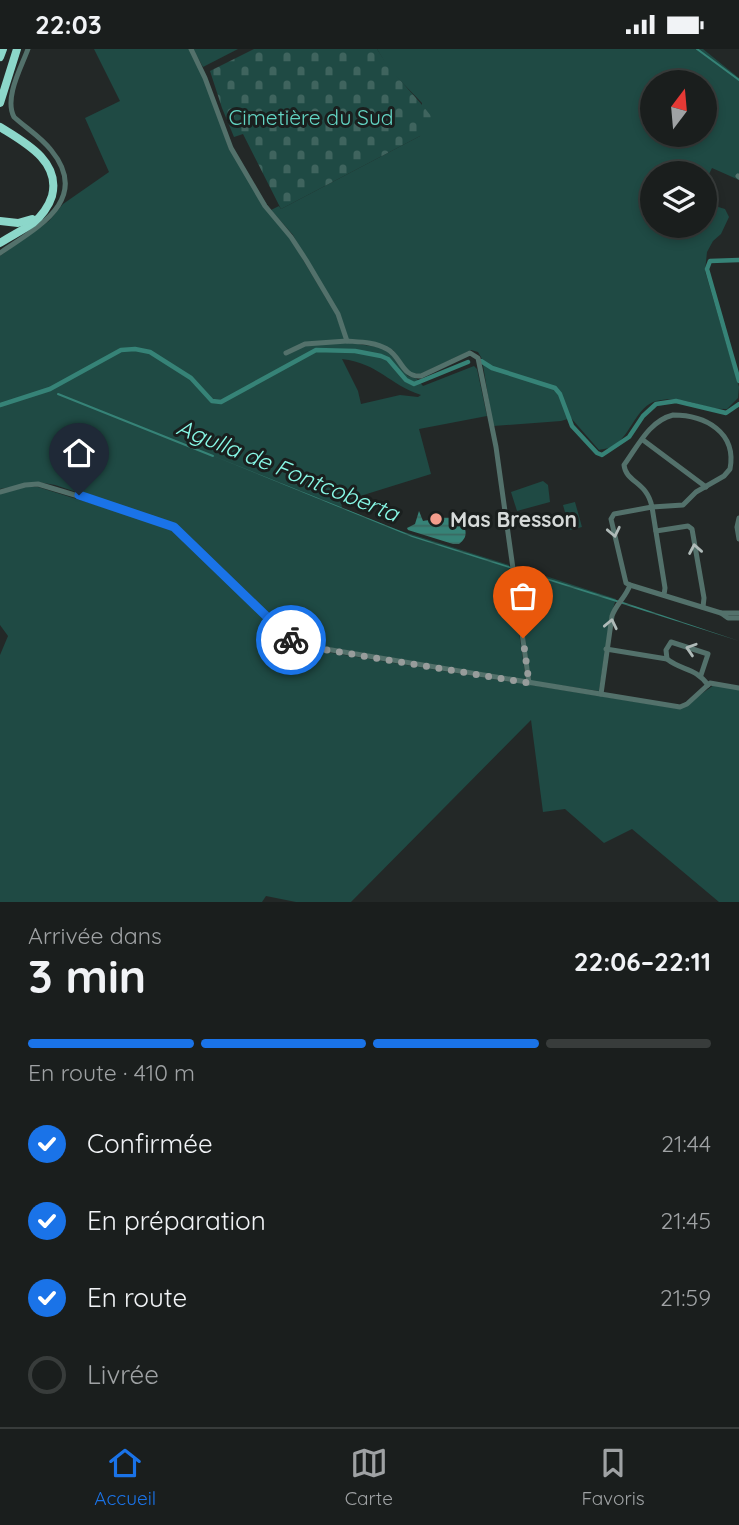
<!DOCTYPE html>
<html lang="fr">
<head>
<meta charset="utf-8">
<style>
	body { margin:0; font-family:Quicksand,sans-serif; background:#232726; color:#f1f3f6; height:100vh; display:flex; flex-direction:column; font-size:26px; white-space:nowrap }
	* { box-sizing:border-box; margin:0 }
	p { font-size:23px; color:#9fa2a4 }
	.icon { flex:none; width:38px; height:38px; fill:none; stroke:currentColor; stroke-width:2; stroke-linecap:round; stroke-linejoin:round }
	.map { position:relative; height:853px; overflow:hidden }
	.side { display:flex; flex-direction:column; background:#1a1e1d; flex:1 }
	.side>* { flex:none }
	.needle { width:46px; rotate:16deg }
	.controls { position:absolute; left:640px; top:21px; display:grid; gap:14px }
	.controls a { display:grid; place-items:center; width:77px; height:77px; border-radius:50%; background:#1a1e1d; box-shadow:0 4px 10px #0003,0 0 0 2px #383c3b; font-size:35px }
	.pin { position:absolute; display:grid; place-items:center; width:60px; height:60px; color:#fff; margin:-72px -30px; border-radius:50% 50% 50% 0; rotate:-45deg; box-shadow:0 0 7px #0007 }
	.pin .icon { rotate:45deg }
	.courier { position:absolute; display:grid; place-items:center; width:70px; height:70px; margin:-35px; border:5px solid #1a73e8; border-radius:50%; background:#fff; color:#222; box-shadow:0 2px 9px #0007 }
	.summary em { font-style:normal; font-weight:700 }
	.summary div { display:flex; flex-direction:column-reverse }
	.summary { display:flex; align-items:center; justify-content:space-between; height:119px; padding:0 28px }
	h1 { font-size:46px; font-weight:700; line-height:52px }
	.bar { display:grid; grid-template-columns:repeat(4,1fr); gap:10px 7px; align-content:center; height:84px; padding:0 28px }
	.bar i { height:9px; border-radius:5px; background:#383c3b }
	.bar .active { background:#1a73e8 }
	.bar p { grid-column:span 4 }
	ol { padding:0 28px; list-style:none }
	li { display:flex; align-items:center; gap:21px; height:77px }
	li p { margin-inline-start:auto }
	li .icon { padding:7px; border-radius:50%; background:#1a73e8; color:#fff; stroke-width:4 }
	li:last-child { color:#9fa2a4 }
	li i { width:38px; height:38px; border:4px solid #383c3b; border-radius:50% }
	.status { display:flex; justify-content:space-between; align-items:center; height:49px; padding:0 35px; background:#1a1e1d; direction:ltr }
	.status svg { height:19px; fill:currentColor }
	.tab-bar { display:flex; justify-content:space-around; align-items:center; height:98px; border-top:2px solid #383c3b; background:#1a1e1d; font-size:19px; color:#9fa2a4 }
	.tab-bar a { display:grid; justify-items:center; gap:4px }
	.tab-bar .active { color:#1a73e8 }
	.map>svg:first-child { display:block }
	.green { fill:#1f4a44; fill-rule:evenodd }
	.cemetery { fill:url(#cemetery-stones) }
	.water { fill:url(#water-rules) }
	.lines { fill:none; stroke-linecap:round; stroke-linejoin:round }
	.stream { stroke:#368377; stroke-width:2 }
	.canal { stroke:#368377; stroke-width:4.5 }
	.minor { stroke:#53716b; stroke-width:5 }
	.highway { stroke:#8cd7ca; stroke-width:8 }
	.oneway { stroke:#afbab8 }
	.done { stroke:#979c9b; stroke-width:7; stroke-dasharray:0 12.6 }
	.route { stroke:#1a73e8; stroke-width:9 }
	.poi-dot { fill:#f49d8c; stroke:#1a1f1e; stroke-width:2.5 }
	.labels { text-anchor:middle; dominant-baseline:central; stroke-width:6; stroke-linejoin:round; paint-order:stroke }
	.park-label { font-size:21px; fill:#63d6c4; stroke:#1a1f1e }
	.poi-label { font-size:21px; font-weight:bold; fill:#d6dad9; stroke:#1a1f1e; text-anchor:start }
	.water-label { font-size:23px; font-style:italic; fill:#88f9e7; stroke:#1a1f1e }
</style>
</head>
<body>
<div class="status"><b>22:03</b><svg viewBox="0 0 49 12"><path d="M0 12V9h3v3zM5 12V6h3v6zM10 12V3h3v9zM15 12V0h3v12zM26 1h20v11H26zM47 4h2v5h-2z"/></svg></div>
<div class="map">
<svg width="739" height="853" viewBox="0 0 739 853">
	<defs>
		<pattern id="cemetery-stones" width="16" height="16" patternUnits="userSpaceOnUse" patternTransform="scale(1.75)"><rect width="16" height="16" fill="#1f4a44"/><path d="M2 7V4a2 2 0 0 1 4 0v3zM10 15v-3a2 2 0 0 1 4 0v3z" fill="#3f645e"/></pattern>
		<pattern id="water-rules" width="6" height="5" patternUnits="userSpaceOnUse" patternTransform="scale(1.75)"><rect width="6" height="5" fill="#368377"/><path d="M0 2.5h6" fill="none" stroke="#3a6961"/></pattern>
	</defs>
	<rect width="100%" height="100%" fill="#232827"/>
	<g class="green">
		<path d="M94 0H189L204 29 229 100 290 189 336 266 346 293 383 299 390 304 408 327 417 330 423 337 474 317 477 320 487 367 419 380 431 425 341 453 342 459 398 481 509 516 526 631 302 594 294 591 175 476 55 436 38 433 0 440V207L49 172 63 155 109 123 85 69 120 52ZM342 310C380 315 388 335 421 346L418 348 400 346 361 355 358 342Z"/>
		<path d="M193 0H238L203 18Z"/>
		<path d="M377 0H703L739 29V131L712 119 705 133V124H653V177H705V154L725 160 729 168 721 185 713 192 707 203 705 222 739 338 738 349 727 360C703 361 684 345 656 352 637 357 631 385 615 396 611 399 604 400 599 401L571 369 561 372 493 377 482 310 478 303 471 301 420 325 410 324 393 301 348 290 293 186 271 161 279 157 281 160 420 87 422 54 389 20ZM653 33H705V86H653Z"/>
		<path d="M543 432 548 436 550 453 517 462 511 443Z"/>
		<path d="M25 438H38L173 480 301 599 680 660 714 636 739 640V853H719L632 780 604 794 565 760 543 763 531 671 351 853H296L266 847 262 853H0V606L8 587 0 576V445Z"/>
		<path d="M575 453 582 478 570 481 563 456Z"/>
		<path d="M515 517 616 550 610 569 599 642 531 632Z"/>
	</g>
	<path class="cemetery" d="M254 0H377C393 27 416 46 434 71L420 87 281 160 243 85 234 88 222 59 210 22Z"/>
	<g class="water">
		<path d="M211 406 413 487 626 554 739 592 412 488Z"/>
		<path d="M419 462 423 472C436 471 460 462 465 480 467 487 464 491 459 495H453L408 481 407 479 415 475Z"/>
	</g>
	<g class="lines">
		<g class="stream">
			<path d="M697 0 739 31"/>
			<path d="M58 345 213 407"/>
		</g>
		<g class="canal">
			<path d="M739 211 710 212 707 220 739 332"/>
			<path d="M481 312 492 319 555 339 560 345 572 377 597 404 602 406 629 388 643 367 656 355 676 352 726 364 739 355"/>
			<path d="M0 356 50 340 121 301 135 300 150 303 191 329 212 352 221 353 316 301 355 302 381 307 388 310 406 331 414 335 468 313"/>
		</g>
		<g class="minor">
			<path d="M191 0 205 29 231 99 265 157 291 188 306 211 338 265 347 292C360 293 375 293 387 300 401 307 402 329 421 327L470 304 478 309 496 398 529 634"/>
			<path d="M738 127 739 128"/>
			<path d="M0 204C36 179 92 151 51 101 41 88 26 79 14 68 4 49 21 19 28 0"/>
			<path d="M286 304 305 295 347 292"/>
			<path d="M673 366C705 366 737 383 730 420L724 427 696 443 683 456 652 458C647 432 626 434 624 416 638 397 649 372 673 366Z"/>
			<path d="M643 391 706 438"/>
			<path d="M0 443 25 436 38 435 155 470 174 478 293 593 301 596 680 658 687 655 710 634 739 639"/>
			<path d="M739 469 737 478 739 490"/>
			<path d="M656 482 688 477 692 480 704 549 703 558"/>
			<path d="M664 546 665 539 652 458 614 465 611 470 626 534 630 536 721 564 728 569H739"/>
			<path d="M721 564H739"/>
			<path d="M606 600 667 610C682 622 695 618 708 636"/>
			<path d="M667 610 666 601 671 593 708 605 701 626"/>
			<path d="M601 645 612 567C616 555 626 548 630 536"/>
		</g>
		<g class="highway">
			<path d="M0 8 3 0"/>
			<path d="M0 54 17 0"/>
			<path d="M0 78C24 93 61 112 52 147 49 157 41 168 33 174 23 181 11 187 0 194"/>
			<path d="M0 172 18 174 32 170"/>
		</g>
	</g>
	<defs><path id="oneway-chevron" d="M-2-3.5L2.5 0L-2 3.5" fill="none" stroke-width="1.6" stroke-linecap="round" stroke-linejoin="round" transform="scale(1.75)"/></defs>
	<g class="oneway">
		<use href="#oneway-chevron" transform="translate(614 483) rotate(78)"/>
		<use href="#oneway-chevron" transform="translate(695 500) rotate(-100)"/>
		<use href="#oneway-chevron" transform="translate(611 575) rotate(-78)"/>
		<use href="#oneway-chevron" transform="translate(691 600) rotate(-162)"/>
	</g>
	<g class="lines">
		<path class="done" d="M291 591 302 597 529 634 523 589"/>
		<path class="route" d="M79 446 174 478 291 591"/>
	</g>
	<circle class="poi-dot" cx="436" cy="470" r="7"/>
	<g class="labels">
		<g class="park-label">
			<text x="311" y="68">Cimetière du Sud</text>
		</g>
		<g class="poi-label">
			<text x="450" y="470">Mas Bresson</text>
		</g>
		<g class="water-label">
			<text transform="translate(288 421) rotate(22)">Agulla de Fontcoberta</text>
		</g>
	</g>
</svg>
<div class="controls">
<a><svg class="needle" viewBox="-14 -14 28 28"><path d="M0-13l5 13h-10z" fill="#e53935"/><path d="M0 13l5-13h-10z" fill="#9fa2a4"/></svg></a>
<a><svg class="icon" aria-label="layers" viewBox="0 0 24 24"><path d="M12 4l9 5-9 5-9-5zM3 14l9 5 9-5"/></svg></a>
</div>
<div class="pin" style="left:523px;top:589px;background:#ea580c"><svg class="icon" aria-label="bag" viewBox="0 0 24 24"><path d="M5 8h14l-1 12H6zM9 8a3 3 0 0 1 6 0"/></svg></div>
<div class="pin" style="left:79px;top:446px;background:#1f2937"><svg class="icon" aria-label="home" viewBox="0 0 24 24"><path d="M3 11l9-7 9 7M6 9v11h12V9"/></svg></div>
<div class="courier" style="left:291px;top:591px"><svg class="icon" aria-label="bike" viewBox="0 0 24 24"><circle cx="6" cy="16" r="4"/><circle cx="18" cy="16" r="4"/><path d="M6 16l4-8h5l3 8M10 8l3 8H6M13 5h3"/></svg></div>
</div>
<section class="side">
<div class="summary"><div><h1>3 min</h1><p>Arrivée dans</p></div><em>22:06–22:11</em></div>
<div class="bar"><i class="active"></i><i class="active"></i><i class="active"></i><i></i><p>En route · 410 m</p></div>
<ol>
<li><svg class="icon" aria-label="check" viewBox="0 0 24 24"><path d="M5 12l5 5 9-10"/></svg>Confirmée<p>21:44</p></li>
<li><svg class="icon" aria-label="check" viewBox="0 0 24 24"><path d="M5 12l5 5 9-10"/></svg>En préparation<p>21:45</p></li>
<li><svg class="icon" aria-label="check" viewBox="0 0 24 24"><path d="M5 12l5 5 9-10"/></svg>En route<p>21:59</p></li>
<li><i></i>Livrée</li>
</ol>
</section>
<nav class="tab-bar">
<a class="active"><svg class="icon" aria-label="home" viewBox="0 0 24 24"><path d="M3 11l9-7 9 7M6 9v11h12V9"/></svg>Accueil</a>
<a><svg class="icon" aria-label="map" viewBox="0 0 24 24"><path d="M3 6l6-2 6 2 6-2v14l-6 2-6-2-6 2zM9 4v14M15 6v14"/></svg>Carte</a>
<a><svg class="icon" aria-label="saved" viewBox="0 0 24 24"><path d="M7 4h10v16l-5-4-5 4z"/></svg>Favoris</a>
</nav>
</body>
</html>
